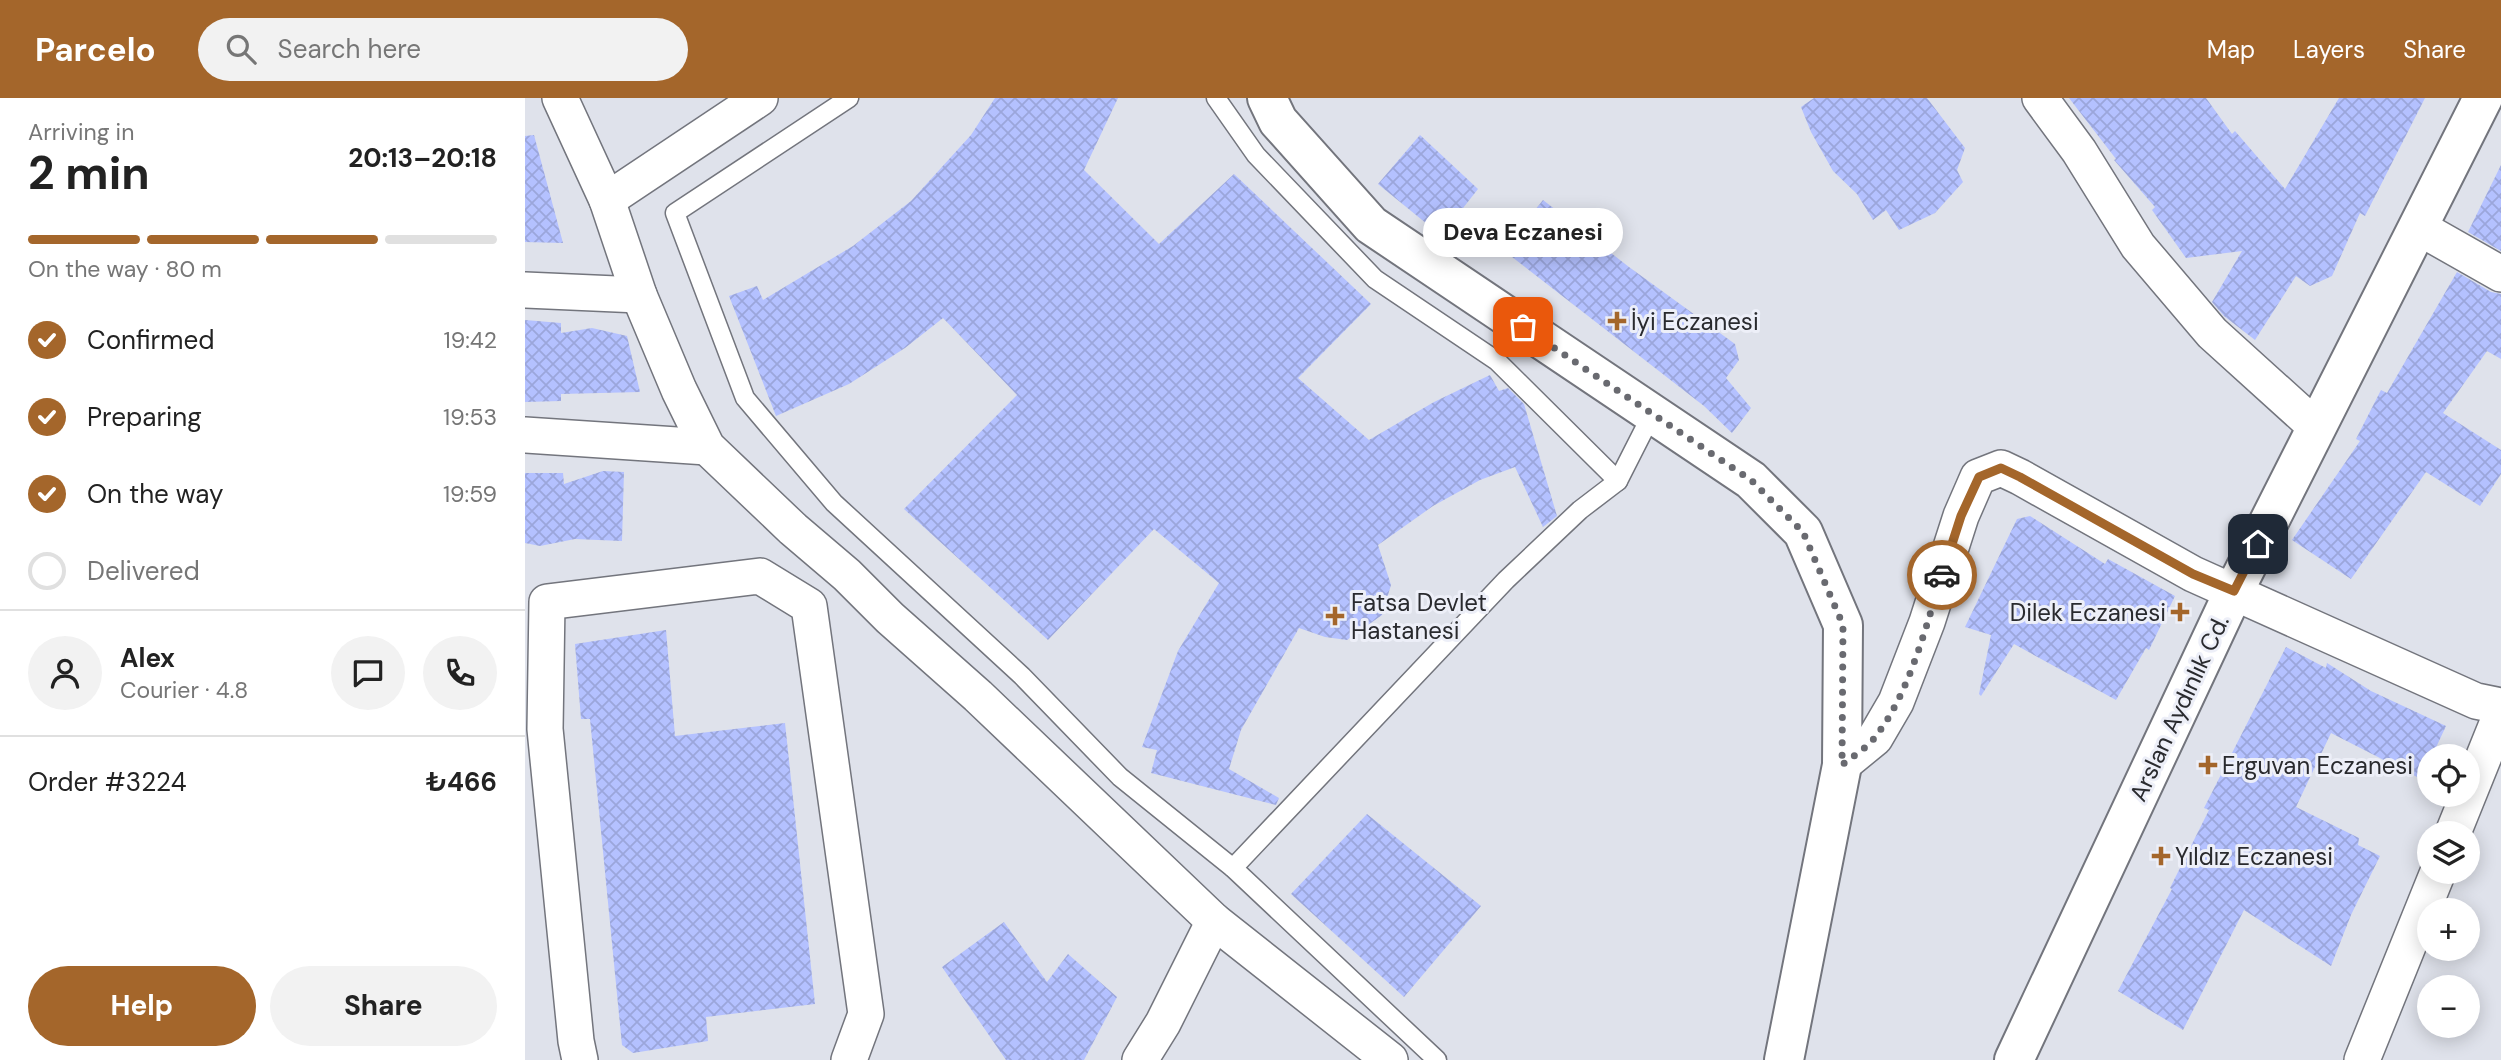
<!DOCTYPE html>
<html lang="en">
<head>
<meta charset="utf-8">
<style>
	body { margin:0; font-family:"DM Sans",sans-serif; background:#f2f2f2; color:#222; height:100vh; display:flex; flex-direction:column; font-size:26px; white-space:nowrap }
	* { box-sizing:border-box; margin:0 }
	p { font-size:23px; color:#767676 }
	.icon { flex:none; width:38px; height:38px; fill:none; stroke:currentColor; stroke-width:2; stroke-linecap:round; stroke-linejoin:round }
	.map { position:relative; flex:1; overflow:hidden }
	.drawer { display:flex; flex-direction:column; background:#fff; width:525px }
	.drawer>* { flex:none }
	.fabs { position:absolute; left:1892px; top:646px; display:grid; gap:14px }
	.fabs a { display:grid; place-items:center; width:63px; height:63px; border-radius:50%; background:#fff; box-shadow:0 4px 18px #0003; font-size:35px }
	.pin { position:absolute; display:grid; place-items:center; width:60px; height:60px; color:#fff; margin:-30px; border-radius:14px; box-shadow:0 4px 10px #0006 }
	.courier { position:absolute; display:grid; place-items:center; width:70px; height:70px; margin:-35px; border:5px solid #a4662b; border-radius:50%; background:#fff; color:#222; box-shadow:0 2px 9px #0007 }
	.bubble { position:absolute; height:49px; border-radius:24px; background:#fff; box-shadow:0 4px 18px #0003; font-size:23px; font-weight:700; line-height:49px; text-align:center }
	.headline em { font-style:normal; font-weight:700 }
	.headline div { display:flex; flex-direction:column-reverse }
	.headline { display:flex; align-items:center; justify-content:space-between; height:119px; padding:0 28px }
	h1 { font-size:46px; font-weight:700; line-height:52px }
	.bar { display:grid; grid-template-columns:repeat(4,1fr); gap:10px 7px; align-content:center; height:84px; padding:0 28px }
	.bar i { height:9px; border-radius:5px; background:#e0e0e0 }
	.bar .current { background:#a4662b }
	.bar p { grid-column:span 4 }
	.line { display:flex; align-items:center; gap:18px; padding:0 28px; border-top:2px solid #e0e0e0 }
	.line div { flex:1 }
	.round { display:grid; place-items:center; flex:none; width:74px; height:74px; border-radius:37px; background:#f2f2f2 }
	ol { padding:0 28px; list-style:none }
	li { display:flex; align-items:center; gap:21px; height:77px }
	li p { margin-inline-start:auto }
	li .icon { padding:7px; border-radius:50%; background:#a4662b; color:#fff; stroke-width:4 }
	li:last-child { color:#767676 }
	li i { width:38px; height:38px; border:4px solid #e0e0e0; border-radius:50% }
	.cta { display:flex; gap:14px; margin-top:auto; padding:14px 28px }
	.cta a { flex:1; height:80px; border-radius:42px; background:#a4662b; color:#fff; font-size:28px; font-weight:700; line-height:80px; text-align:center }
	.cta a+a { background:#f2f2f2; color:#222 }
	header { display:flex; align-items:center; gap:42px; box-sizing:border-box; height:98px; padding:0 35px; background:#a4662b; color:#fff }
	header strong { font-size:33px }
	nav { display:flex; gap:38px; margin-inline-start:auto; font-size:24px }
	.search { width:490px; height:63px; background:#f2f2f2; display:flex; align-items:center; gap:18px; box-sizing:border-box; padding:0 24px; border-radius:38px; color:#767676; font-size:26px }
	main { display:flex; flex:1; min-height:0 }
	.map>svg:first-child { display:block }
	.building { fill:url(#building-cross-hatch) }
	.lines { fill:none; stroke-linecap:round; stroke-linejoin:round }
	.service-casing { stroke:#73757d; stroke-width:21 }
	.minor-casing { stroke:#73757d; stroke-width:38 }
	.tertiary-casing { stroke:#73757d; stroke-width:42 }
	.service { stroke:#fff; stroke-width:18 }
	.minor { stroke:#fff; stroke-width:35 }
	.tertiary { stroke:#fff; stroke-width:38 }
	.done { stroke:#696a70; stroke-width:7; stroke-dasharray:0 12.6 }
	.route { stroke:#a4662b; stroke-width:9 }
	.poi-dot { fill:#a4662b; stroke:#edeff8; stroke-width:2.5 }
	.labels { text-anchor:middle; dominant-baseline:central; stroke-width:6; stroke-linejoin:round; paint-order:stroke }
	.poi-label { font-size:24px; fill:#292a2e; stroke:#edeff8; text-anchor:start }
	.street-label { font-size:24px; fill:#292a2e; stroke:#edeff8 }
</style>
</head>
<body>
<header>
<strong>Parcelo</strong>
<div class="search"><svg class="icon" aria-label="search" viewBox="0 0 24 24"><circle cx="10" cy="10" r="6"/><path d="M15 15l6 6"/></svg>Search here</div>
<nav><a>Map</a><a>Layers</a><a>Share</a></nav>
</header>
<main>
<section class="drawer">
<div class="headline"><div><h1>2 min</h1><p>Arriving in</p></div><em>20:13–20:18</em></div>
<div class="bar"><i class="current"></i><i class="current"></i><i class="current"></i><i></i><p>On the way · 80 m</p></div>
<ol>
<li><svg class="icon" aria-label="check" viewBox="0 0 24 24"><path d="M5 12l5 5 9-10"/></svg>Confirmed<p>19:42</p></li>
<li><svg class="icon" aria-label="check" viewBox="0 0 24 24"><path d="M5 12l5 5 9-10"/></svg>Preparing<p>19:53</p></li>
<li><svg class="icon" aria-label="check" viewBox="0 0 24 24"><path d="M5 12l5 5 9-10"/></svg>On the way<p>19:59</p></li>
<li><i></i>Delivered</li>
</ol>
<div class="line" style="height:126px"><a class="round"><svg class="icon" aria-label="person" viewBox="0 0 24 24"><circle cx="12" cy="8" r="4"/><path d="M4 21q1-7 8-7t8 7"/></svg></a><div><b>Alex</b><p>Courier · 4.8</p></div><a class="round"><svg class="icon" aria-label="chat" viewBox="0 0 24 24"><path d="M4 5h16v11H9l-5 4z"/></svg></a><a class="round"><svg class="icon" aria-label="phone" viewBox="0 0 24 24"><path d="M5 4h4l2 5-3 2q2 4 5 5l2-3 5 2v4C11 20 4 13 5 4z"/></svg></a></div>
<div class="line" style="height:91px"><div>Order #3224</div><b>₺466</b></div>
<div class="cta"><a>Help</a><a>Share</a></div>
</section>
<div class="map">
<svg width="1976" height="962" viewBox="0 0 1976 962">
	<defs>
		<pattern id="building-cross-hatch" width="8" height="8" patternUnits="userSpaceOnUse" patternTransform="scale(1.75)"><rect width="8" height="8" fill="#b4c1ff"/><path d="M0 0l8 8M0 8l8-8" fill="none" stroke="#9ba6db"/></pattern>
	</defs>
	<rect width="100%" height="100%" fill="#dfe2eb"/>
	<g class="building">
		<path d="M470 0H593L559 72 634 146 709 76 846 206 773 280 844 342 909 304 965 277 974 293 983 290 999 306 1032 418 1018 429 990 369 955 382 908 408 853 447 866 487 857 517 822 542 800 539 774 530 716 632 704 671 754 700 751 707 626 675 632 652 617 649 653 553 694 485 629 431 523 542 379 411 492 297 418 220 380 250 324 286 251 318 204 198 232 188 238 202 328 148 386 103 446 37Z"/>
		<path d="M1289 0H1402L1440 50 1432 72 1438 84 1410 115 1374 132 1361 112 1348 122 1332 96 1308 73 1286 34 1276 9Z"/>
		<path d="M1544 0H1681L1707 36 1710 33 1760 91 1814 0H1900L1840 118 1835 115 1807 178 1785 188 1771 178 1730 242 1699 218 1687 204 1717 153 1661 160 1627 112 1630 109 1589 62 1591 61Z"/>
		<path d="M9 37 38 145 0 144V38Z"/>
		<path d="M895 37 953 91 931 119 920 126H902L853 86Z"/>
		<path d="M1976 67V153L1943 134Z"/>
		<path d="M1018 102 1104 169 1210 246 1214 262 1201 280 1226 310 1207 335 1179 308 978 152Z"/>
		<path d="M1932 174 1966 194 1976 196V261L1962 253 1918 315 1976 352V376L1955 408 1901 374 1826 481 1767 442 1835 343 1831 341 1856 292 1862 295Z"/>
		<path d="M0 222 36 225V235L67 230 102 238 115 294 36 296V303L0 304Z"/>
		<path d="M78 373 99 374 97 443 50 441 15 448 0 445V375H38L39 386Z"/>
		<path d="M1505 418 1580 466 1583 461 1650 498 1624 552 1621 550 1591 602 1489 546 1456 598 1454 596 1466 537 1440 529 1492 421Z"/>
		<path d="M141 532 150 638 260 625 290 906 181 919 183 943 108 955 97 947 65 621H56L50 546Z"/>
		<path d="M1761 549 1801 570 1802 565 1846 593 1921 628 1907 658H1904V664L1896 681 1806 635 1771 709 1834 740 1833 747 1855 758 1826 817 1806 868 1719 812 1658 932 1593 893 1647 791 1645 790 1684 712 1679 710Z"/>
		<path d="M842 716 956 808 879 899 766 796Z"/>
		<path d="M479 824 522 884 543 856 592 899 559 962H481L417 869Z"/>
	</g>
	<g class="lines">
		<g class="service-casing">
			<g id="service">
				<path d="M324 0 150 115 220 300 309 405 497 578 595 679 708 770 912 962"/>
				<path d="M691 0 731 57 850 181 972 263 1093 383"/>
				<path d="M708 770 981 482 1055 412 1093 383 1127 316"/>
			</g>
		</g>
		<g class="minor-casing">
			<g id="minor">
				<path d="M35 0 82 102 114 197 154 292 182 349 268 431 322 477 365 520 453 598 689 823 865 962"/>
				<path d="M1515 0 1554 53 1613 148 1687 235 1792 330"/>
				<path d="M82 102 235 0"/>
				<path d="M1893 129 1976 176"/>
				<path d="M0 192 114 197"/>
				<path d="M0 337 182 349"/>
				<path d="M1317 667 1350 640 1371 604 1402 524 1436 418 1453 379 1476 370 1495 379 1668 476 1951 603 1976 608"/>
				<path d="M1928 735 1976 616"/>
				<path d="M55 962 51 943 20 631 22 504 235 478 284 508 341 916 324 962"/>
				<path d="M615 962 638 925 689 823"/>
				<path d="M1837 962 1913 774"/>
			</g>
		</g>
		<g class="tertiary-casing">
			<g id="tertiary">
				<path d="M742 0 753 23 846 127 1226 382 1278 434 1318 527 1317 667 1259 962"/>
				<path d="M1489 962 1709 493 1958 0"/>
			</g>
		</g>
		<use href="#service" class="service"/>
		<use href="#minor" class="minor"/>
		<use href="#tertiary" class="tertiary"/>
	</g>
	<g class="lines">
		<path class="done" d="M998 229 1226 382 1278 434 1318 527 1317 667C1327 659 1342 650 1350 639 1384 597 1401 528 1417 477"/>
		<path class="route" d="M1417 477 1436 418 1454 379 1476 370 1495 379 1668 476 1709 493 1733 446"/>
	</g>
	<g class="poi-dot">
		<path d="M1088.5 212.5h7v7h7v7h-7v7h-7v-7h-7v-7h7z"/>
		<path d="M1651.5 503.5h7v7h7v7h-7v7h-7v-7h-7v-7h7z"/>
		<path d="M806.5 507.5h7v7h7v7h-7v7h-7v-7h-7v-7h7z"/>
		<path d="M1679.5 656.5h7v7h7v7h-7v7h-7v-7h-7v-7h7z"/>
		<path d="M1632.5 747.5h7v7h7v7h-7v7h-7v-7h-7v-7h7z"/>
	</g>
	<g class="labels">
		<g class="poi-label">
			<text x="1106" y="223">İyi Eczanesi</text>
			<text x="826" y="504">Fatsa Devlet<tspan x="826" dy="28">Hastanesi</tspan></text>
			<text x="1641" y="514" text-anchor="end">Dilek Eczanesi</text>
			<text x="1697" y="667">Erguvan Eczanesi</text>
			<text x="1650" y="758">Yıldız Eczanesi</text>
		</g>
		<g class="street-label">
			<text transform="translate(1654 610) rotate(-65)">Arslan Aydınlık Cd.</text>
		</g>
	</g>
</svg>
<div class="fabs">
<a><svg class="icon" aria-label="locate" viewBox="0 0 24 24"><circle cx="12" cy="12" r="6"/><path d="M12 2v4M12 18v4M2 12h4M18 12h4"/></svg></a>
<a><svg class="icon" aria-label="layers" viewBox="0 0 24 24"><path d="M12 4l9 5-9 5-9-5zM3 14l9 5 9-5"/></svg></a>
<a>+</a>
<a>−</a>
</div>
<div class="pin" style="left:998px;top:229px;background:#ea580c"><svg class="icon" aria-label="bag" viewBox="0 0 24 24"><path d="M5 8h14l-1 12H6zM9 8a3 3 0 0 1 6 0"/></svg></div>
<div class="pin" style="left:1733px;top:446px;background:#1f2937"><svg class="icon" aria-label="home" viewBox="0 0 24 24"><path d="M3 11l9-7 9 7M6 9v11h12V9"/></svg></div>
<div class="courier" style="left:1417px;top:477px"><svg class="icon" aria-label="car" viewBox="0 0 24 24"><path d="M5 17H2v-5l4-1 3-4h7l3 4 3 1v5h-3M9 17h6M6 11h13"/><circle cx="7" cy="17" r="2"/><circle cx="17" cy="17" r="2"/></svg></div>
<div class="bubble" style="left:898px;top:110px;width:200px">Deva Eczanesi</div>
</div>
</main>
</body>
</html>
